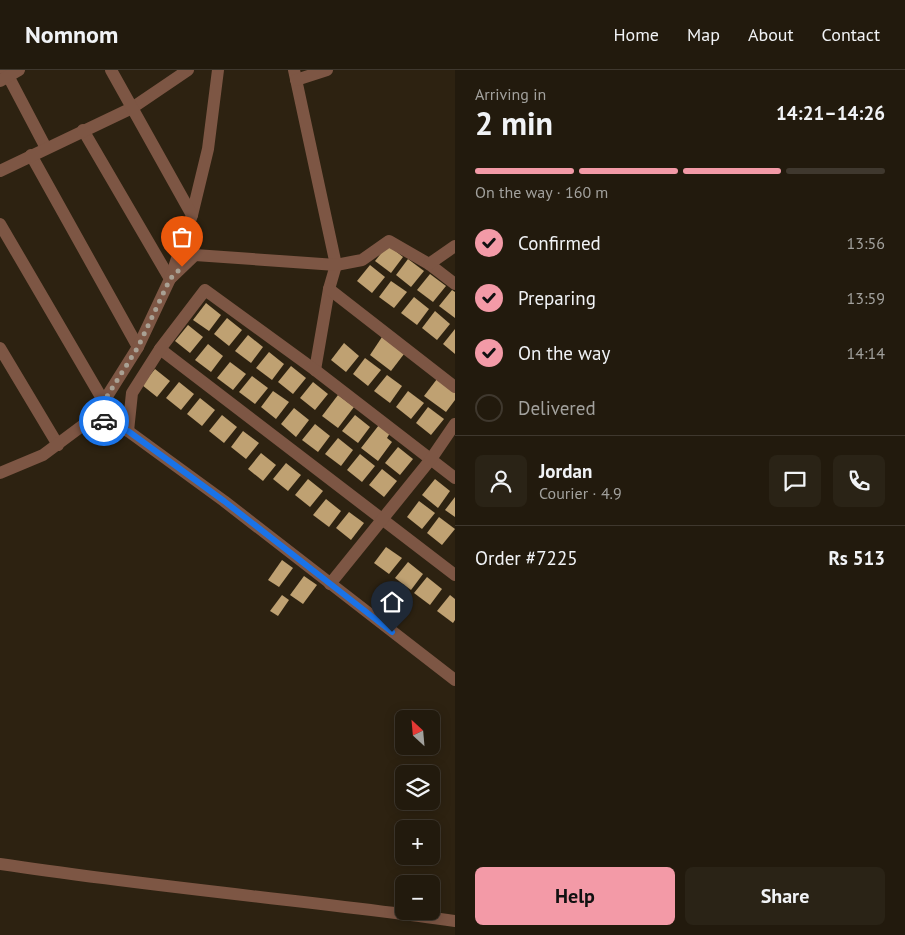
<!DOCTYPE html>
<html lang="en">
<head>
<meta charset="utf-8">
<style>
	body { margin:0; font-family:"PT Sans",sans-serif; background:#2a2316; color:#f1f3f6; height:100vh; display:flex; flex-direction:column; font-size:19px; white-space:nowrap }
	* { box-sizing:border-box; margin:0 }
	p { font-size:16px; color:#a2a19d }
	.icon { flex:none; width:28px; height:28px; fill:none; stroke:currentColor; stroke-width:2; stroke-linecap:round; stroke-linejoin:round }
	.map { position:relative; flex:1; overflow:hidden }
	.details { display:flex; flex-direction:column; background:#221a0d; width:450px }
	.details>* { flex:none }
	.needle { width:32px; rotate:334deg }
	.buttons { position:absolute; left:395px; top:640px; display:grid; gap:10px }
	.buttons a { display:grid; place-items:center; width:45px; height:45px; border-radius:8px; background:#221a0d; box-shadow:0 2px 12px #0003,0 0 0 1px #3f382e; font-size:25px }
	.pin { position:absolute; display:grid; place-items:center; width:42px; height:42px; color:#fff; margin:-51px -21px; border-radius:50% 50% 50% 0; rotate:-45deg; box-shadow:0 0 5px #0007 }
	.pin .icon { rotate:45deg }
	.courier { position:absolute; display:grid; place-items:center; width:50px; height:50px; margin:-25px; border:4px solid #1a73e8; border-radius:50%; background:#fff; color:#222; box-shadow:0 1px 6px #0007 }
	.summary em { font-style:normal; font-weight:600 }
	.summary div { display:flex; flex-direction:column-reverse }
	.summary { display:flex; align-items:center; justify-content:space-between; height:85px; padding:0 20px }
	h1 { font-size:32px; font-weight:600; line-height:38px }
	.bar { display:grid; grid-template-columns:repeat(4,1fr); gap:8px 5px; align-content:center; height:60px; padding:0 20px }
	.bar i { height:6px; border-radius:4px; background:#3f382e }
	.bar .active { background:#f39aa7 }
	.bar p { grid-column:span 4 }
	.line { display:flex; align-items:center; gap:12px; padding:0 20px; border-top:1px solid #3f382e }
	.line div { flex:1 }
	.round { display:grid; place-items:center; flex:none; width:52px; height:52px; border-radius:8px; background:#2a2316 }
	ol { padding:0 20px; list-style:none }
	li { display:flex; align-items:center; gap:15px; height:55px }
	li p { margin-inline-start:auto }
	li .icon { padding:5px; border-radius:50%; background:#f39aa7; color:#111; stroke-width:4 }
	li:last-child { color:#a2a19d }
	li i { width:28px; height:28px; border:2px solid #3f382e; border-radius:50% }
	.button { display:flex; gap:10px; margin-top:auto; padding:10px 20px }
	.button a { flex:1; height:58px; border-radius:8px; background:#f39aa7; color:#111; font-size:20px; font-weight:600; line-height:58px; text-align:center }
	.button a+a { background:#2a2316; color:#f1f3f6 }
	header { display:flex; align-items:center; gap:30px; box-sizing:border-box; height:70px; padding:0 25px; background:#221a0d; border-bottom:1px solid #3f382e }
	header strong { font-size:24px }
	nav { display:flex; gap:28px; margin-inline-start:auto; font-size:18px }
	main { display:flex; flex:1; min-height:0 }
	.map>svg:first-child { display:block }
	.building { fill:#bfa172 }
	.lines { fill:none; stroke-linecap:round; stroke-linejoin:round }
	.minor { stroke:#7d5644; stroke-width:12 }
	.done { stroke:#a9a194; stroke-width:5; stroke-dasharray:0 9 }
	.route { stroke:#1a73e8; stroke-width:6 }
</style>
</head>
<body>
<header>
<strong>Nomnom</strong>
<nav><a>Home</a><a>Map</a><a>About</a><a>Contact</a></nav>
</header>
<main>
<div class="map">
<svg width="455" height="865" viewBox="0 0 455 865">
	<rect width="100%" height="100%" fill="#2d2211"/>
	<g class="building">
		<path d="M388 175 403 187 391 203 375 191Z"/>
		<path d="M408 189 424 201 411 217 396 205Z"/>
		<path d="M370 195 385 207 372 223 357 211Z"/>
		<path d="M430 204 446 216 433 232 417 220Z"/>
		<path d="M391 211 407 222 394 238 379 227Z"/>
		<path d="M452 220 455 222V248L439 236Z"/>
		<path d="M414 227 429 239 417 255 401 243Z"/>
		<path d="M206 233 221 245 209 261 193 250Z"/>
		<path d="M435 241 450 254 437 270 422 258Z"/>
		<path d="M227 248 242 260 229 276 214 264Z"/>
		<path d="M188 255 203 267 190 283 175 271Z"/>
		<path d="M455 259V284L443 274Z"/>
		<path d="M248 265 263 277 251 293 235 281Z"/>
		<path d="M382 267 404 284 391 301 370 285Z"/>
		<path d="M344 273 359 286 346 302 331 290Z"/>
		<path d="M208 274 223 286 211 302 195 290Z"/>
		<path d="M269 282 284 294 272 310 256 298Z"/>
		<path d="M365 288 381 300 368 316 353 304Z"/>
		<path d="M230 292 246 304 233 320 217 308Z"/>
		<path d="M291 296 306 308 293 324 278 312Z"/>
		<path d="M155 299 170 311 157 327 142 315Z"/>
		<path d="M387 305 402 316 390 333 374 321Z"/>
		<path d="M252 306 268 318 255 334 239 322Z"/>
		<path d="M437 309 455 322V330L446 342 424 326Z"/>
		<path d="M179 312 194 324 181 340 166 328Z"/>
		<path d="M313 312 328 324 315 340 300 328Z"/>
		<path d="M273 321 289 332 276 349 261 337Z"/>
		<path d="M408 321 424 333 411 349 396 337Z"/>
		<path d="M338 325 354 337 338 358 322 346Z"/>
		<path d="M200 328 215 340 202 356 187 344Z"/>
		<path d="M428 337 444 349 431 365 416 353Z"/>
		<path d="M294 338 309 350 296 367 281 354Z"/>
		<path d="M222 345 237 357 224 373 209 361Z"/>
		<path d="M355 345 370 357 358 373 342 361Z"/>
		<path d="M315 354 330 366 318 382 302 370Z"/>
		<path d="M379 355 390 363 387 368 392 372 378 391 361 378Z"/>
		<path d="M243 361 259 373 246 389 231 377Z"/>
		<path d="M338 368 353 380 341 396 325 384Z"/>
		<path d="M398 377 413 389 400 405 385 393Z"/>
		<path d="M261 383 276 395 263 411 248 399Z"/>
		<path d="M360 384 375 396 362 412 347 400Z"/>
		<path d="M286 393 301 405 288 421 273 409Z"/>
		<path d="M382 399 397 411 384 427 369 415Z"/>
		<path d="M308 409 323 421 310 437 295 425Z"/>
		<path d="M435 409 450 421 438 438 422 425Z"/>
		<path d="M455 427V447L445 440Z"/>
		<path d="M326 429 341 441 329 457 313 445Z"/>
		<path d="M419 431 435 443 422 459 407 447Z"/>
		<path d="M349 442 364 453 351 470 336 458Z"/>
		<path d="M439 447 455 459 442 475 427 463Z"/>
		<path d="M386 477 402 488 389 504 374 493Z"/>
		<path d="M282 490 293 498 279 517 268 510Z"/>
		<path d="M408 492 423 504 411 520 395 508Z"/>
		<path d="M304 506 317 515 303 534 290 525Z"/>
		<path d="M427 507 442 519 430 535 414 523Z"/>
		<path d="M282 525 289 530 278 546 270 541Z"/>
		<path d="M450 525 455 529V550L453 553 437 541Z"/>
	</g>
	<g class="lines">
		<g class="minor">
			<path d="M5 0 46 78"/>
			<path d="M294 0 336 195 329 219 315 300"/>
			<path d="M296 10 327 0"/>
			<path d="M0 11 19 0"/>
			<path d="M83 60 170 209 195 185 336 195 362 190 389 171 429 194 455 214"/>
			<path d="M31 85 138 277"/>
			<path d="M0 101 132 38 188 0"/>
			<path d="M192 145 208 79 218 0"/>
			<path d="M0 154 104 332"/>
			<path d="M429 194 455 176"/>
			<path d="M329 219 455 317"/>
			<path d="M0 278 58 375"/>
			<path d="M160 279 455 505"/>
			<path d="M94 347 128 361 224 431 455 610"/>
			<path d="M128 361 132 323 160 279 205 220 315 300 455 408"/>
			<path d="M0 403 43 385 94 347 138 277 170 209 192 145 111 0"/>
			<path d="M330 514 431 389 455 354"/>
			<path d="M0 794C151 817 304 830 455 851"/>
		</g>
	</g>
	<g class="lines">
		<path class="done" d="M104 351 94 347 138 277 170 209 182 197"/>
		<path class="route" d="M104 351 128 361 224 431 392 562"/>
	</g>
</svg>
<div class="buttons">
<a><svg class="needle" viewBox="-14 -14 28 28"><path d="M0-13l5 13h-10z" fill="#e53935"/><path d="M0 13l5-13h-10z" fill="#a2a19d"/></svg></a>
<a><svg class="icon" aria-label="layers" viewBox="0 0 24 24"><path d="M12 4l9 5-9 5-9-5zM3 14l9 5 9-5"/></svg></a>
<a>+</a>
<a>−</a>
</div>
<div class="pin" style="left:182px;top:197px;background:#ea580c"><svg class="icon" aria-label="bag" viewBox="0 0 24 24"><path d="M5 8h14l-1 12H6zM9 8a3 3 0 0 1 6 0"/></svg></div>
<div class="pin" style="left:392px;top:562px;background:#1f2937"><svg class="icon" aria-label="home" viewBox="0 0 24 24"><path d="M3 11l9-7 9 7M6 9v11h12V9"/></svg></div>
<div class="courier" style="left:104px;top:351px"><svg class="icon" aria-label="car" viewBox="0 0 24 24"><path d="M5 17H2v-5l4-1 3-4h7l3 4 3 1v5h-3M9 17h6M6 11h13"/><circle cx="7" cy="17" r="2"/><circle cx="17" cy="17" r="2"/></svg></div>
</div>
<section class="details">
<div class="summary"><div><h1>2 min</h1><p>Arriving in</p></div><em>14:21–14:26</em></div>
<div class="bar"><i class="active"></i><i class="active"></i><i class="active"></i><i></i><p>On the way · 160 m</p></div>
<ol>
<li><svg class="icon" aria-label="check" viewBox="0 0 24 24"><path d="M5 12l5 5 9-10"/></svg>Confirmed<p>13:56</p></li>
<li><svg class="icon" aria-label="check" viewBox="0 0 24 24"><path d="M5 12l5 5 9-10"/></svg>Preparing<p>13:59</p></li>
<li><svg class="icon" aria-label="check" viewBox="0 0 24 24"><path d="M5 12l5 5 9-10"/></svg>On the way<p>14:14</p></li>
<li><i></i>Delivered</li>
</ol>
<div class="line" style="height:90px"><a class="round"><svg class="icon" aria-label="person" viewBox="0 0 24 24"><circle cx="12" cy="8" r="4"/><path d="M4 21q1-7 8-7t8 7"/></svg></a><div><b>Jordan</b><p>Courier · 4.9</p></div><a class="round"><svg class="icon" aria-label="chat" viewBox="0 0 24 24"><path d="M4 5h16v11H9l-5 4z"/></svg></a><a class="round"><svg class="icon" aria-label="phone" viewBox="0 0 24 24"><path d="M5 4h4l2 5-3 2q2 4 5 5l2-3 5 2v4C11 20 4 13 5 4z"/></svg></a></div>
<div class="line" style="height:65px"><div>Order #7225</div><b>Rs 513</b></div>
<div class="button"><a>Help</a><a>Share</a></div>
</section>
</main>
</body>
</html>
